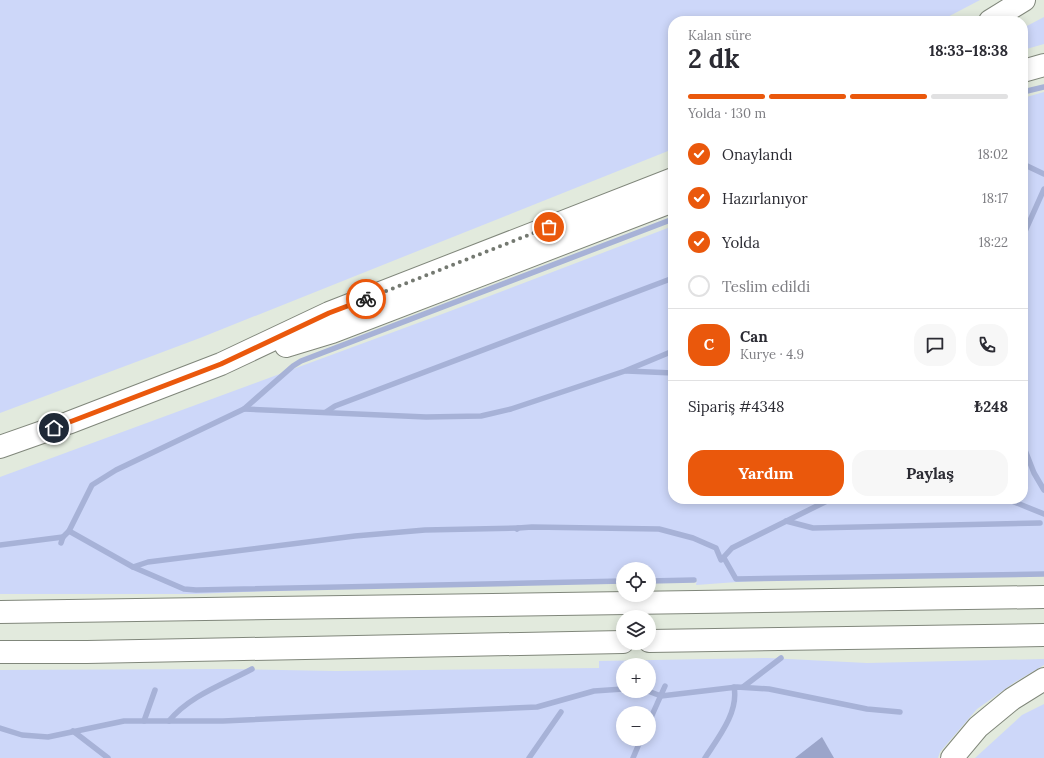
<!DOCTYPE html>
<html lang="tr">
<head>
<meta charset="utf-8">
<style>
	body { margin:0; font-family:Lora,serif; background:#f7f7f7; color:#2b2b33; height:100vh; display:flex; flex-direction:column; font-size:15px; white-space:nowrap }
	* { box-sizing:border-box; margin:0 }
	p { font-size:13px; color:#7c7c81 }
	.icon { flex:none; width:22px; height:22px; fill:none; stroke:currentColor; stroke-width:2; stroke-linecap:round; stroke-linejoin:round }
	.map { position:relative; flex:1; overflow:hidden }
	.panel { position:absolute; left:668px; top:16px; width:360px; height:488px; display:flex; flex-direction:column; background:#fff; border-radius:16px; box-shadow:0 2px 10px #0003 }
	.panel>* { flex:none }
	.buttons { position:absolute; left:616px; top:562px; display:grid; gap:8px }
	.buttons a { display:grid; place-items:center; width:40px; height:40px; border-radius:50%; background:#fff; box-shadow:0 2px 10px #0003; font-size:20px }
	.pin { position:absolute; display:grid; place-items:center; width:34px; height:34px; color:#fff; margin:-17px; border:2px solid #fff; border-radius:50%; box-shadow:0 1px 4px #0007 }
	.courier { position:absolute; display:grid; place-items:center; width:40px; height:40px; margin:-20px; border:3px solid #ea580c; border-radius:50%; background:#fff; color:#222; box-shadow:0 1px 5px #0007 }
	.overview em { font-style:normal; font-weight:700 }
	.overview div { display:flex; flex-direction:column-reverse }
	.overview { display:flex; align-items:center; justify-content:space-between; height:68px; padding:0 20px }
	h1 { font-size:26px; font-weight:700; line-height:30px }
	.bar { display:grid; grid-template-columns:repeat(4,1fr); gap:6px 4px; align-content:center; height:48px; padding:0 20px }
	.bar i { height:5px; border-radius:3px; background:#e1e1e2 }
	.bar .current { background:#ea580c }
	.bar p { grid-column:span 4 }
	.line { display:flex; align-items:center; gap:10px; padding:0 20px; border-top:1px solid #e1e1e2 }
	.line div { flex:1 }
	.round { display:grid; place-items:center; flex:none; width:42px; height:42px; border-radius:16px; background:#f7f7f7 }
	ol { padding:0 20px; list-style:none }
	li { display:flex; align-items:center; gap:12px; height:44px }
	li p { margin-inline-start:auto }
	li .icon { padding:4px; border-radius:50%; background:#ea580c; color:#fff; stroke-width:4 }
	li:last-child { color:#7c7c81 }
	li i { width:22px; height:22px; border:2px solid #e1e1e2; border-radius:50% }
	.cta { display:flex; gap:8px; margin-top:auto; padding:8px 20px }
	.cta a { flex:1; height:46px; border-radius:16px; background:#ea580c; color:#fff; font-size:16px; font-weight:700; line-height:46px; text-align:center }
	.cta a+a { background:#f7f7f7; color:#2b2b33 }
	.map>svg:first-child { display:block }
	.green { fill:#cdd7f9; fill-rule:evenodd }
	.forest { fill:#9ba5ca }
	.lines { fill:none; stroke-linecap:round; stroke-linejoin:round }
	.stream { stroke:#a7b2d7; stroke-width:5.5 }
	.highway-casing { stroke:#80877b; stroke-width:24 }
	.highway { stroke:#fff; stroke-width:22 }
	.done { stroke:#747971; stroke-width:4; stroke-dasharray:0 7.2 }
	.route { stroke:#ea580c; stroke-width:5 }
</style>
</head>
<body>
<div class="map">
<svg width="1044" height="758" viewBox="0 0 1044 758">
	<rect width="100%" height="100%" fill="#e2eadd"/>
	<g class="green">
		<path d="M0 0H980L940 21H673V149L200 338 0 413Z"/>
		<path d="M1044 17V44L1023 50V28Z"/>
		<path d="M1044 92V575H879L777 579 696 585 697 579 649 580V569H623V581L462 583 195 594H0V477L445 313 673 226V499H1023V98Z"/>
		<path d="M768 658 867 663 1044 659V665L1015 682 977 709 940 752 938 758H0V670L228 669 336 671 599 668V661ZM623 665H649V691H623ZM623 713H649V739H623Z"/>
		<path d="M1044 704V758H975L1022 715Z"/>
	</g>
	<path class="forest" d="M822 737 834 758H795Z"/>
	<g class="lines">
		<g class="stream">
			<path d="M1023 92 1044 87"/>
			<path d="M1023 164 1044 174"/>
			<path d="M1023 236 1044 189"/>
			<path d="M627 371 673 373"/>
			<path d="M244 409 426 417 481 416 511 409 625 371 673 351"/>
			<path d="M326 412 335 406 673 278"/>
			<path d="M1023 445 1034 473 1044 490"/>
			<path d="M1007 499 1044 514"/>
			<path d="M786 521 813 528 1040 523"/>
			<path d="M517 529 518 528 532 527 659 529 693 538 716 548 721 560 732 548 831 499"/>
			<path d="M69 531 133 567 184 589 196 590 623 581"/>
			<path d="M61 543 63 537 69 531 92 485 116 470 244 409 293 366 301 361 673 219"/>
			<path d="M0 545 63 537"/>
			<path d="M724 558 736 579 1044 574"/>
			<path d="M133 567 148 562 355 536 425 530 518 528"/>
			<path d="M649 581 694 580"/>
			<path d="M743 687 781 658"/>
			<path d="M648 691 661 696 737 687 769 689 867 709 900 712"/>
			<path d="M144 721 155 690"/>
			<path d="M169 721C189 696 224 684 252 669"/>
			<path d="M649 722 665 686"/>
			<path d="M0 728 22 735 48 737 124 721H223L537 707 594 691 623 689"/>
			<path d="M73 731 108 758"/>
			<path d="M529 758 561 712"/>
			<path d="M633 758 641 739"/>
			<path d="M705 758C718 738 739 712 734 687"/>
		</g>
		<g class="highway-casing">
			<g id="highway">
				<path d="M990 21 1024 0"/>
				<path d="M1023 71 1044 65"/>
				<path d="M286 346 332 332 673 201"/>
				<path d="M0 447 68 423 221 364 329 313 673 179"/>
				<path d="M0 612 1044 597"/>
				<path d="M649 641 1044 635"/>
				<path d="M0 652H87L623 642"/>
				<path d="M952 758 978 727 1012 699 1044 679"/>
			</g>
		</g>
		<use href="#highway" class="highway"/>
	</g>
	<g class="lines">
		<path class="done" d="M366 299 549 227"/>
		<path class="route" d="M54 428 221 364 329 313 366 299"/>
	</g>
</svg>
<div class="buttons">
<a><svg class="icon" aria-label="locate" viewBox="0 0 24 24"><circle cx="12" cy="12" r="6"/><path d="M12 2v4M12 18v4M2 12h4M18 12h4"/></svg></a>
<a><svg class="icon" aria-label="layers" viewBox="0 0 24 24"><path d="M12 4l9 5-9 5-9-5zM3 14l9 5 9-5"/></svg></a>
<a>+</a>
<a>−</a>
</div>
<div class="pin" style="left:549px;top:227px;background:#ea580c"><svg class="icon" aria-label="bag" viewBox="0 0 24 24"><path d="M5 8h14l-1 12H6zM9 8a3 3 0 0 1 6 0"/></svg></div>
<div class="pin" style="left:54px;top:428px;background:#1f2937"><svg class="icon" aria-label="home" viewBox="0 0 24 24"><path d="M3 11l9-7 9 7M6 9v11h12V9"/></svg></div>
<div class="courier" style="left:366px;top:299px"><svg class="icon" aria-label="bike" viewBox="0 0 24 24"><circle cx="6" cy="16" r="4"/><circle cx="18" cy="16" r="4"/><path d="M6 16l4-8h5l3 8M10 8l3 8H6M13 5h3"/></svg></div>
<section class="panel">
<div class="overview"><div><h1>2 dk</h1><p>Kalan süre</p></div><em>18:33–18:38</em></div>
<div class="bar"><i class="current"></i><i class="current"></i><i class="current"></i><i></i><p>Yolda · 130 m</p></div>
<ol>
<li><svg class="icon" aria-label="check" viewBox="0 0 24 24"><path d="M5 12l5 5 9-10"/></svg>Onaylandı<p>18:02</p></li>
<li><svg class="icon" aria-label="check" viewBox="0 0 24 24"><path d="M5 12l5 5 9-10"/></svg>Hazırlanıyor<p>18:17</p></li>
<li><svg class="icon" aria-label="check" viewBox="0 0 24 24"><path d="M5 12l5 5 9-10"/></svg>Yolda<p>18:22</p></li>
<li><i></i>Teslim edildi</li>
</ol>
<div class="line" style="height:72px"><b class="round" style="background:#ea580c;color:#fff">C</b><div><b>Can</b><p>Kurye · 4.9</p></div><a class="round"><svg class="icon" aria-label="chat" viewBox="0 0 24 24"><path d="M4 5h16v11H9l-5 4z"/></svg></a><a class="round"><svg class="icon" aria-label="phone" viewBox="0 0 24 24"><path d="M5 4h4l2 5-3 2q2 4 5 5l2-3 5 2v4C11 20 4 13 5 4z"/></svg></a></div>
<div class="line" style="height:52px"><div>Sipariş #4348</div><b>₺248</b></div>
<div class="cta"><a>Yardım</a><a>Paylaş</a></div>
</section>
</div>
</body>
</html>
